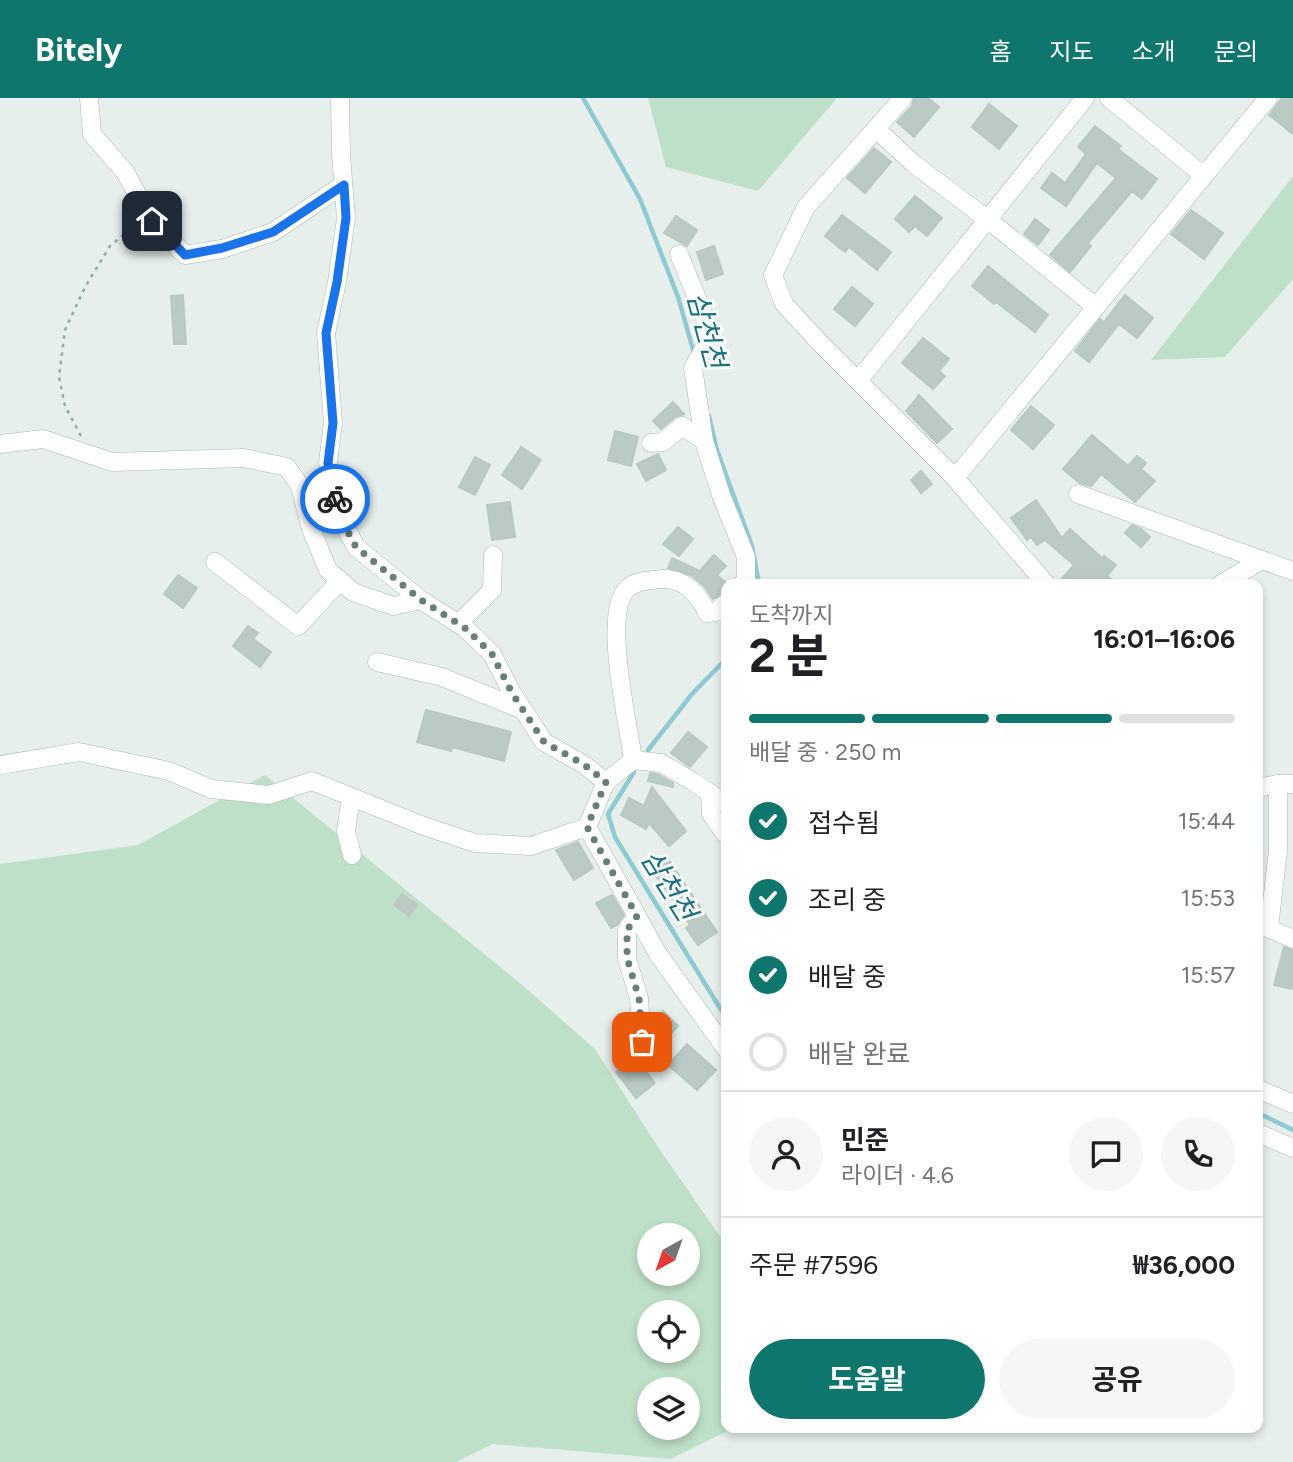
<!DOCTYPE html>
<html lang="ko">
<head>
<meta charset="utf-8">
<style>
	body { margin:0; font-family:Figtree,"Noto Sans KR",sans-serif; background:#f6f6f6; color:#202124; height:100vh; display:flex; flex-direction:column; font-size:26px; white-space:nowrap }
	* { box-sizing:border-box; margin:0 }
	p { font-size:23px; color:#757577 }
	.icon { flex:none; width:38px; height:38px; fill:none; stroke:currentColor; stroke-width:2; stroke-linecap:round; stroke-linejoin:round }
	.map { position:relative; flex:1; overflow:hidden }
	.sheet { position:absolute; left:721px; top:481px; width:542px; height:854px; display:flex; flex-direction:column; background:#fff; border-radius:14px; box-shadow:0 4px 10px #0003 }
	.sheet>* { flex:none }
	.needle { width:46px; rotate:220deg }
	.fabs { position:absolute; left:637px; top:1125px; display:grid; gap:14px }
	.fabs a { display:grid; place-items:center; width:63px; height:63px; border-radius:50%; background:#fff; box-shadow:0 4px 10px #0003; font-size:35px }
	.pin { position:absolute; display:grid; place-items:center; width:60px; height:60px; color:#fff; margin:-30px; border-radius:14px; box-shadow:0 4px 10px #0006 }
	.courier { position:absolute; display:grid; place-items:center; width:70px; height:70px; margin:-35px; border:5px solid #1a73e8; border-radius:50%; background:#fff; color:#222; box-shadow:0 2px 9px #0007 }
	.headline em { font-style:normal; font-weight:700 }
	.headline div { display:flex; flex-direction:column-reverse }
	.headline { display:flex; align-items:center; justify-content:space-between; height:119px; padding:0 28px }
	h1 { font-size:46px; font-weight:700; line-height:52px }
	.bar { display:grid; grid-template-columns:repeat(4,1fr); gap:10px 7px; align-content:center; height:84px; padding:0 28px }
	.bar i { height:9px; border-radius:5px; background:#e0e0e0 }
	.bar .on { background:#0f766e }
	.bar p { grid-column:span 4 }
	.line { display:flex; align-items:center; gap:18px; padding:0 28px; border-top:2px solid #e0e0e0 }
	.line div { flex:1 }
	.round { display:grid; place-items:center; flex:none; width:74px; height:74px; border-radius:37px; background:#f6f6f6 }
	ol { padding:0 28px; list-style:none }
	li { display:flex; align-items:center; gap:21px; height:77px }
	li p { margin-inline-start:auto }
	li .icon { padding:7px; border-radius:50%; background:#0f766e; color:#fff; stroke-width:4 }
	li:last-child { color:#757577 }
	li i { width:38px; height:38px; border:4px solid #e0e0e0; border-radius:50% }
	.button { display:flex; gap:14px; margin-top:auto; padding:14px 28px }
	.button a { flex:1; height:80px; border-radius:42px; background:#0f766e; color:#fff; font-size:28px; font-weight:700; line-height:80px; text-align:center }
	.button a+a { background:#f6f6f6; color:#202124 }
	header { display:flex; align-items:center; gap:42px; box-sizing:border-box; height:98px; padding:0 35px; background:#0f766e; color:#fff }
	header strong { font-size:33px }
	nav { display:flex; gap:38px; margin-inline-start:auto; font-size:24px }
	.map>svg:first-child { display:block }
	.green { fill:#bfe0c8; fill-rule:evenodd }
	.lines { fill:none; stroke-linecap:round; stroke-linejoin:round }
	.stream { stroke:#8ec9d4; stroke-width:4.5 }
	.building { fill:#bbcac4; stroke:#b8c9c2; stroke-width:2 }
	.minor-casing { stroke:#a8b8b2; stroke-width:19 }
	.path { stroke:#86b3a5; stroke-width:2.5; stroke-dasharray:3.5 5; stroke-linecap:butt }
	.minor { stroke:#fff; stroke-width:18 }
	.done { stroke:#687f78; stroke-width:7; stroke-dasharray:0 12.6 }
	.route { stroke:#1a73e8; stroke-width:9 }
	.labels { text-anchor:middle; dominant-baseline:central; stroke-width:6; stroke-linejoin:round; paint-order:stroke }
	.water-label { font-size:28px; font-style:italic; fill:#1c6f80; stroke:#f7fbf9 }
</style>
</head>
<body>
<header>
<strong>Bitely</strong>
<nav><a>홈</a><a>지도</a><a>소개</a><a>문의</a></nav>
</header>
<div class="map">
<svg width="1293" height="1364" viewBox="0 0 1293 1364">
	<rect width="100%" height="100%" fill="#e6efeb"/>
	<g class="green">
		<path d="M648 0H837L758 93 666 69Z"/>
		<path d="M1293 78V181L1225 259 1151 262Z"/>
		<path d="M265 677 521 886 595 951 658 1049 726 1147V1330H733L671 1361 493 1346 456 1364H0V766L138 747ZM649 1138H688V1176H649ZM649 1214H688V1253H649ZM649 1292H688V1330H649Z"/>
	</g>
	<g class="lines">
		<g class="stream">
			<path d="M583 0 640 101 678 199 694 255"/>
			<path d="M709 318 717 352 752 448 759 486"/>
			<path d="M648 652 692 596 726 561"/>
			<path d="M634 674 608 716 615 739 726 920"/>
			<path d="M1258 1015 1293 1032"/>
		</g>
	</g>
	<g class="building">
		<path d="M914 0H928L939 9 914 39 897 24 912 8Z"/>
		<path d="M1282 0H1293V36L1269 17Z"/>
		<path d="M989 6 1017 28 999 51 972 29Z"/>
		<path d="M1095 28 1121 48 1118 51 1157 81 1142 101 1132 93 1088 145 1091 148 1070 174 1050 157 1116 80 1097 65 1066 108 1041 90 1052 75 1065 85 1086 56 1078 49Z"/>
		<path d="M874 50 891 64 865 95 847 80Z"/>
		<path d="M915 98 942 120 927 138 915 128 909 134 895 121Z"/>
		<path d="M1191 112 1223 135 1204 161 1171 136Z"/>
		<path d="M842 117 891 154 877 172 849 149 845 154 825 138Z"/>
		<path d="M676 118 697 132 687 148 664 135Z"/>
		<path d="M1035 121 1049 132 1038 147 1024 136Z"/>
		<path d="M714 148 723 176 706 182 697 154Z"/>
		<path d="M988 168 1048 217 1035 234 996 204 994 206 972 188Z"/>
		<path d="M852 189 873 206 855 228 834 211Z"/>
		<path d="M183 197 186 246H174L171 198Z"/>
		<path d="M1125 197 1153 220 1137 240 1119 226 1089 264 1075 253 1100 221 1104 224Z"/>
		<path d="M923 240 949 261 939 273 945 278 933 291 902 265Z"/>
		<path d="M919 297 952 331 937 345 906 313Z"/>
		<path d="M673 304 684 316 675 319 661 331 653 323Z"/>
		<path d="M1031 308 1054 327 1033 351 1011 332Z"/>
		<path d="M615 333 638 339 631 368 608 362Z"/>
		<path d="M1092 337 1128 368 1137 358 1146 365 1141 371 1155 383 1135 404 1101 376 1091 388 1080 385 1063 371Z"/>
		<path d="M521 349 541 362 522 391 502 377Z"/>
		<path d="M658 356 666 372 646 383 637 366Z"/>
		<path d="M475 359 490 367 475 397 459 389Z"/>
		<path d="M921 373 932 386 921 395 911 382Z"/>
		<path d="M1036 402 1062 440 1070 431 1102 460 1104 458 1116 467 1107 478 1118 486H1057L1074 467 1045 442 1037 447 1031 439 1027 442 1011 420Z"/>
		<path d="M510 404 515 439 492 442 487 407Z"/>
		<path d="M1132 427 1140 430 1150 439 1141 449 1125 435Z"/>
		<path d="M678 429 693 441 679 458 663 446Z"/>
		<path d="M714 457 726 468 717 477 726 485V494L713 501 704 488 691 477 668 470 672 460 700 473Z"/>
		<path d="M178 477 197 490 183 510 164 496Z"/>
		<path d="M248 528 258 535 253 541 271 554 260 569 233 548Z"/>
		<path d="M426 612 511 634 504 663 452 649 451 653 417 644Z"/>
		<path d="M688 634 707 649 690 669 671 655Z"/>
		<path d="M650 675 657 676 673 685V689L648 683Z"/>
		<path d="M652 689 686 733 669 748 649 725 646 731 621 717 629 700 644 708Z"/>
		<path d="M578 744 593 770 574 782 556 752Z"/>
		<path d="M666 758 717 834 698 847 686 830 690 827 650 769Z"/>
		<path d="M402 796 417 807 409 818 394 807Z"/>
		<path d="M612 797 624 817 617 827 611 830 596 805Z"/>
		<path d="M1284 849 1293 852V891L1274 887Z"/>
		<path d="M663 913 678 928 669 937 654 923Z"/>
		<path d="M687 946 716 972 697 992 668 967Z"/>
		<path d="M635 959 655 985 636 1000 616 974Z"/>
	</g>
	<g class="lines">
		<g class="minor-casing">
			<g id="minor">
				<path d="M89 0 92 36 125 74 152 123 185 157 222 151 273 134 343 87"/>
				<path d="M340 0 341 57 346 120 337 184 326 235 333 325 328 365 338 415 356 449 421 502 465 530 492 556 512 595 544 644 583 666 606 684"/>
				<path d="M903 0 806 109 773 177 784 206 822 247 955 380 1046 486"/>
				<path d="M1109 0 1204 78"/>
				<path d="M876 31 914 66 987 121 1096 209"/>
				<path d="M679 156 707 225 704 251 693 270 704 343 721 397 746 459V482L742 486"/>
				<path d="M858 283 1085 0"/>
				<path d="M651 345 663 344 682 328 704 343"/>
				<path d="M0 346 43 341 112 364 244 360 287 369 300 388 311 431 328 472 353 494 393 508 421 502"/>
				<path d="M955 380 1268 0"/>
				<path d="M1078 396 1262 462"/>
				<path d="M215 464 298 528 340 483"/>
				<path d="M1221 486 1262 462 1293 473"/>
				<path d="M458 526 492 492 493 457"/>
				<path d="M377 564 442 579 523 612"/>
				<path d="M633 662C629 629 601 512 628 490 637 482 652 482 663 481 684 480 700 497 707 515L716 514 726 505"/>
				<path d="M0 667 79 654 169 673 211 691 269 697 312 683 421 727 475 745 531 748 587 729"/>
				<path d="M1258 690 1278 686"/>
				<path d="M710 695 711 716 726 737"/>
				<path d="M351 699 346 733 352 757"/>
				<path d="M637 818 658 856 726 951"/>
				<path d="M1261 827 1293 841"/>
				<path d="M1269 830 1278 752V686H1293"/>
				<path d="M642 944 639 900 627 861V832L637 818 587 729 606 684 633 662 661 665 692 683 726 706"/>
				<path d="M1258 991 1293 1006"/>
				<path d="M1258 1035 1293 1050"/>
			</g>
		</g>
		<path class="path" d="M81 338 65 308 59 279 65 232 85 189 110 148 135 127"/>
		<use href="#minor" class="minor"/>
	</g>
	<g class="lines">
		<path class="done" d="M335 401 338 415 356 449 421 502 465 530 492 556 512 595 544 644 583 666 606 684 587 729 637 818 627 832V860L639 900 642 944"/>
		<path class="route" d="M152 123 185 157 222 150 273 134 344 87 346 120 337 184 326 235 333 325 328 365 335 401"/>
	</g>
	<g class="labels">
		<g class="water-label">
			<text transform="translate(707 232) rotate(75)">삼천천</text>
			<text transform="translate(669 787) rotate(58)">삼천천</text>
		</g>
	</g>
</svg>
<div class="fabs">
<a><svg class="needle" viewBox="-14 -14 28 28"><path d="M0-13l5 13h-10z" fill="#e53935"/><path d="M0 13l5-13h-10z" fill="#757577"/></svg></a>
<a><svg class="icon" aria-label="locate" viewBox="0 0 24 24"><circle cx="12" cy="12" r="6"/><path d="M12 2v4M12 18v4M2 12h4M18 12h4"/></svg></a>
<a><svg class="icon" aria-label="layers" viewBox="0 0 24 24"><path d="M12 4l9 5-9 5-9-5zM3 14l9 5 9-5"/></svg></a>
</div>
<div class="pin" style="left:642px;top:944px;background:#ea580c"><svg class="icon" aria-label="bag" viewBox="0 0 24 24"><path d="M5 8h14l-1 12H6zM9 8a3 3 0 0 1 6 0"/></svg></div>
<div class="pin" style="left:152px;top:123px;background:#1f2937"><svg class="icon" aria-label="home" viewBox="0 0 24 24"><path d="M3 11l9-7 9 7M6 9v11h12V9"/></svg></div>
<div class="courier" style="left:335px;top:401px"><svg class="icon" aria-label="bike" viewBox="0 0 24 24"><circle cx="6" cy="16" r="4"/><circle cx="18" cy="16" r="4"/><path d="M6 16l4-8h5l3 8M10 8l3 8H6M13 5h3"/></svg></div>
<section class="sheet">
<div class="headline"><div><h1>2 분</h1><p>도착까지</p></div><em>16:01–16:06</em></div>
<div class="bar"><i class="on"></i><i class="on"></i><i class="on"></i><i></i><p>배달 중 · 250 m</p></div>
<ol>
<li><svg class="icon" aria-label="check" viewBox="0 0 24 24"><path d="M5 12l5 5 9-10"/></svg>접수됨<p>15:44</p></li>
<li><svg class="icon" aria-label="check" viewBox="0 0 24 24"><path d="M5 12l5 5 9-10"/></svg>조리 중<p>15:53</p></li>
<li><svg class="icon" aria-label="check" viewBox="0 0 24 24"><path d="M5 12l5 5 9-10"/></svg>배달 중<p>15:57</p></li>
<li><i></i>배달 완료</li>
</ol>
<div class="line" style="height:126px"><a class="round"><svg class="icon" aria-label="person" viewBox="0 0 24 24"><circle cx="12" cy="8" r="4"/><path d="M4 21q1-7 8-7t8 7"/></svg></a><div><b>민준</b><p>라이더 · 4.6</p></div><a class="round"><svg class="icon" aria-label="chat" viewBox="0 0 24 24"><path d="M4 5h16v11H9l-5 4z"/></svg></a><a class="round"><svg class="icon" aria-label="phone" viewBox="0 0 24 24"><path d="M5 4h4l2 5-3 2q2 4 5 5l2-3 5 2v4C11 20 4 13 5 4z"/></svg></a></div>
<div class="line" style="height:91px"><div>주문 #7596</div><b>₩36,000</b></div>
<div class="button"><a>도움말</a><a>공유</a></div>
</section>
</div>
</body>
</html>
